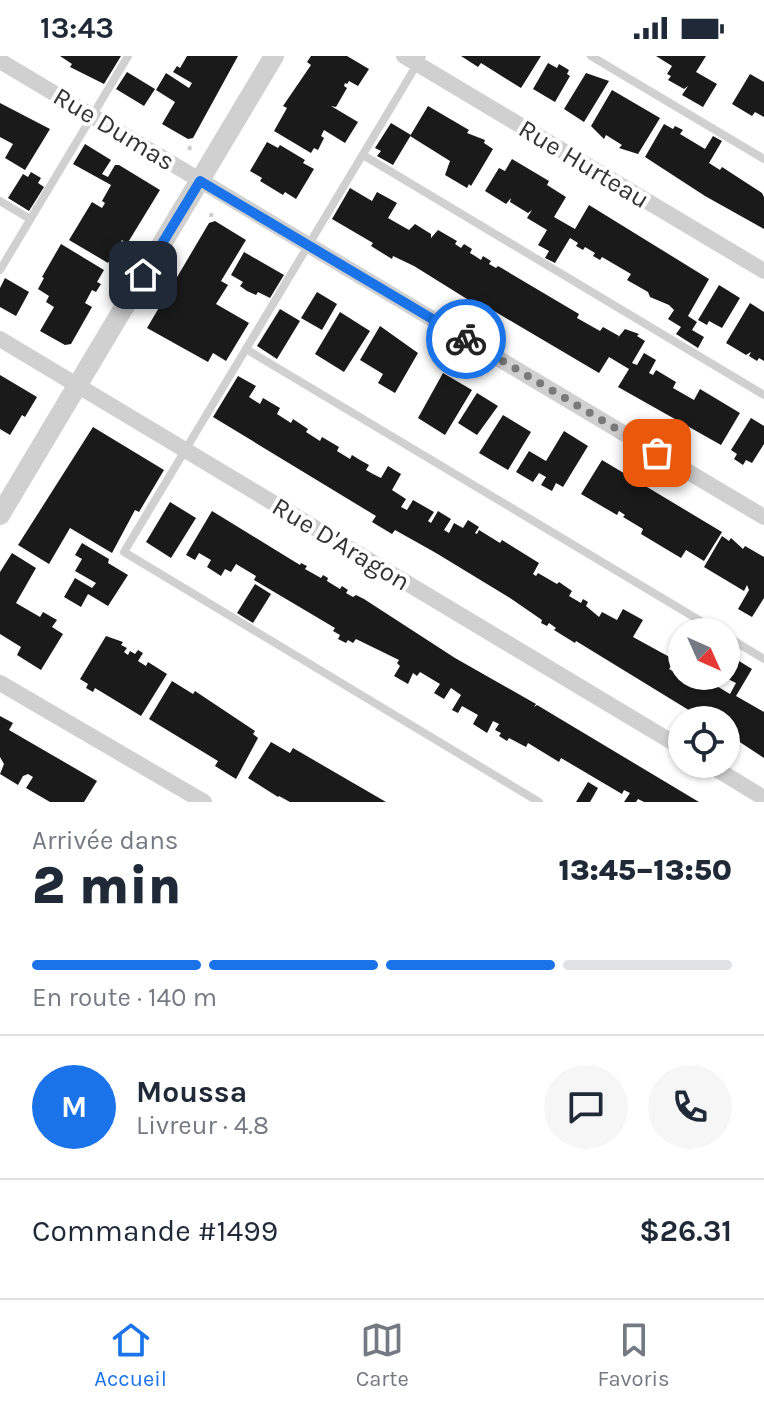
<!DOCTYPE html>
<html lang="fr">
<head>
<meta charset="utf-8">
<style>
	body { margin:0; font-family:Karla,sans-serif; background:#f6f6f7; color:#1f2937; height:100vh; display:flex; flex-direction:column; font-size:30px; white-space:nowrap }
	* { box-sizing:border-box; margin:0 }
	p { font-size:26px; color:#747a83 }
	.icon { flex:none; width:44px; height:44px; fill:none; stroke:currentColor; stroke-width:2; stroke-linecap:round; stroke-linejoin:round }
	.map { position:relative; height:746px; overflow:hidden }
	.details { display:flex; flex-direction:column; background:#fff; flex:1 }
	.details>* { flex:none }
	.needle { width:52px; rotate:135deg }
	.controls { position:absolute; left:668px; top:562px; display:grid; gap:16px }
	.controls a { display:grid; place-items:center; width:72px; height:72px; border-radius:50%; background:#fff; box-shadow:0 2px 6px #0004; font-size:40px }
	.pin { position:absolute; display:grid; place-items:center; width:68px; height:68px; color:#fff; margin:-34px; border-radius:16px; box-shadow:0 4px 12px #0006 }
	.courier { position:absolute; display:grid; place-items:center; width:80px; height:80px; margin:-40px; border:6px solid #1a73e8; border-radius:50%; background:#fff; color:#222; box-shadow:0 2px 10px #0007 }
	.head em { font-style:normal; font-weight:800 }
	.head div { display:flex; flex-direction:column-reverse }
	.head { display:flex; align-items:center; justify-content:space-between; height:136px; padding:0 32px }
	h1 { font-size:52px; font-weight:800; line-height:60px }
	.bar { display:grid; grid-template-columns:repeat(4,1fr); gap:12px 8px; align-content:center; height:96px; padding:0 32px }
	.bar i { height:10px; border-radius:6px; background:#e0e1e3 }
	.bar .active { background:#1a73e8 }
	.bar p { grid-column:span 4 }
	.line { display:flex; align-items:center; gap:20px; padding:0 32px; border-top:2px solid #e0e1e3 }
	.line div { flex:1 }
	.round { display:grid; place-items:center; flex:none; width:84px; height:84px; border-radius:42px; background:#f6f6f7 }
	.status { display:flex; justify-content:space-between; align-items:center; height:56px; padding:0 40px; background:#fff; direction:ltr }
	.status svg { height:22px; fill:currentColor }
	.menu { display:flex; justify-content:space-around; align-items:center; height:112px; border-top:2px solid #e0e1e3; background:#fff; font-size:22px; color:#747a83 }
	.menu a { display:grid; justify-items:center; gap:4px }
	.menu .active { color:#1a73e8 }
	.map>svg:first-child { display:block }
	.building { fill:#1a1a1a }
	.lines { fill:none; stroke-linecap:round; stroke-linejoin:round }
	.path { stroke:#cdcdcd; stroke-width:4; stroke-dasharray:4 4; stroke-linecap:butt }
	.service { stroke:#d0d0d0; stroke-width:8 }
	.minor { stroke:#d0d0d0; stroke-width:16 }
	.tertiary { stroke:#d0d0d0; stroke-width:20 }
	.done { stroke:#7a7a7a; stroke-width:8; stroke-dasharray:0 14.4 }
	.route { stroke:#1a73e8; stroke-width:10 }
	.labels { text-anchor:middle; dominant-baseline:central; stroke-width:8; stroke-linejoin:round; paint-order:stroke }
	.street-label { font-size:26px; fill:#333; stroke:#fff }
</style>
</head>
<body>
<div class="status"><b>13:43</b><svg viewBox="0 0 49 12"><path d="M0 12V9h3v3zM5 12V6h3v6zM10 12V3h3v9zM15 12V0h3v12zM26 1h20v11H26zM47 4h2v5h-2z"/></svg></div>
<div class="map">
<svg width="764" height="746" viewBox="0 0 764 746">
	<rect width="100%" height="100%" fill="#fff"/>
	<g class="building">
		<path d="M60 0H121L104 28 70 11 72 8Z"/>
		<path d="M187 0H238L193 82 188 83 162 68 175 46 156 34 166 17 189 32 192 27 173 16 177 10 180 12Z"/>
		<path d="M311 0H347L369 13 358 30 349 25 347 28 345 27 344 30 347 32 336 51 331 50 358 66 345 87 324 74 321 80 324 82 318 94 314 92 311 97 274 75 287 52 283 50 311 9 307 6Z"/>
		<path d="M461 0H541L521 32 481 7 478 11Z"/>
		<path d="M656 0H706L696 16 717 28 703 51 682 39 688 30 684 33 668 24 671 20 667 18 672 10Z"/>
		<path d="M548 7 557 12 559 8 569 14 567 18 570 20 555 46 533 33Z"/>
		<path d="M127 16 155 33 144 50 116 33Z"/>
		<path d="M586 17 609 25 584 66 564 53Z"/>
		<path d="M750 18 764 26V61L755 56 752 60 732 48Z"/>
		<path d="M612 34 660 62 638 98 619 92 622 89 606 79 604 83 591 70Z"/>
		<path d="M0 47 50 73 25 114 5 102 13 88 0 81Z"/>
		<path d="M428 50 469 74 467 77 485 84 484 87 493 93 471 130 469 128 467 132 445 119 450 105 410 80Z"/>
		<path d="M391 67 411 79 393 109 377 100 381 95 375 92Z"/>
		<path d="M664 68 673 73 675 70 683 74 680 78 705 93 713 80 722 85 709 107 720 114 722 111 762 137 764 141V173L705 140 645 101Z"/>
		<path d="M267 86 278 92 280 89 305 104 303 107 314 113 296 143 285 136 283 139 260 125 262 122 250 115Z"/>
		<path d="M85 88 111 104 102 118 108 121 115 109H119L160 134 127 188 122 184 108 207 69 184 92 146 102 152 105 147 102 145 111 129 73 108Z"/>
		<path d="M512 103 549 125 547 129 566 141 554 161 575 173 589 149 709 223 688 260 697 266 692 274 704 281 698 292 676 278 681 271 668 263 674 254 669 249 650 241 648 236 627 224 631 218 602 201 600 204 593 200 595 197 585 191 583 194 576 190 578 187 570 182 555 207 545 202 549 195 538 189 547 174 527 162 532 154 528 157 510 146 511 142 506 148 485 135 499 112 505 115Z"/>
		<path d="M31 116 41 122 38 127 44 131 29 155 8 142 23 118 28 121Z"/>
		<path d="M350 132 372 145 377 136 397 147 388 162 409 174 415 168 431 178V182L438 174 457 185 455 188 461 192 464 188 472 193 470 197 475 200 481 204 483 200 491 205 489 208 496 212 498 210 579 258 577 262 600 275 603 271 619 280 616 284 625 273 639 278 637 280 645 285 632 307 637 309 644 297 656 304 649 317 653 319 656 314 676 326 673 332 694 344 700 333 740 357 721 389 618 331 629 313 609 301 599 317 477 245 475 248 414 210 393 200 392 203 371 190 373 187 332 163Z"/>
		<path d="M215 165 246 184 221 225 228 229 216 248 249 267 226 305 213 297 208 306 147 272 209 167Z"/>
		<path d="M61 188 104 214 97 226 101 228 96 236 92 234 85 247 92 251 71 288 65 289 40 275 54 251 46 246 49 240 38 233 44 222 42 221Z"/>
		<path d="M244 196 284 219 270 242 258 236 256 239 247 235 240 230 243 226 231 219Z"/>
		<path d="M5 222 29 236 16 260 0 251V232Z"/>
		<path d="M719 229 740 242 722 272 709 265 707 269 698 264Z"/>
		<path d="M317 236 337 248 322 274 301 262Z"/>
		<path d="M750 247 764 256V305L759 302 757 305 749 300 751 296 746 299 726 287Z"/>
		<path d="M280 253 300 265 277 303 257 290Z"/>
		<path d="M340 256 370 275 344 316 315 298Z"/>
		<path d="M380 270 418 297 395 337 378 327 383 318 360 304Z"/>
		<path d="M443 317 472 334 445 379 418 362Z"/>
		<path d="M0 319 37 341 25 361 22 359 10 379 0 373Z"/>
		<path d="M238 320 256 330 249 341 260 348 263 342 280 352 277 358 291 367 293 363 308 373 306 376 320 385 322 381 339 391 337 395 350 403 352 399 360 404 369 409 366 414 373 418 381 422 388 410 401 418 392 434 406 443 401 451 407 454 413 444 434 456 428 465 431 467 438 455 451 463 444 474 449 477 454 467 463 472 468 464 479 471 475 477 477 478 479 474 500 487 502 484 539 507 533 518 536 520 538 517 557 528 559 526 562 528 572 535 569 540 581 547 583 543 588 546 586 550 599 561 602 556 617 564 623 553 643 564 633 581 675 604 669 613 689 625 692 621 698 625 701 620 709 624 706 629 712 633 715 629 730 638 736 627 728 623 739 605 752 613 736 640 764 656V702L726 677V664H705L576 585 575 587 554 574 556 572 549 567 547 570 541 567 542 564 510 542 436 497 395 474 392 478 372 466 376 460 213 361Z"/>
		<path d="M477 337 498 350 477 379 458 367Z"/>
		<path d="M503 359 531 376 508 414 479 397Z"/>
		<path d="M751 362 764 370V388L752 407 746 404 743 409 734 403 737 398 731 394Z"/>
		<path d="M93 371 164 414 139 456 135 454 112 497 70 472 49 508 18 489Z"/>
		<path d="M564 375 588 390 563 431 556 427 552 435 541 429 546 421 539 417 533 426 516 416 529 395 546 405Z"/>
		<path d="M602 404 722 476 704 505 686 494 681 502 641 478 643 473 623 461 625 459 619 455 617 459 581 438Z"/>
		<path d="M170 446 196 462 171 502 146 486Z"/>
		<path d="M212 455 300 509 301 507 307 510 305 513 321 522 323 519 328 522 327 525 340 533 342 530 348 534 346 537 353 541 356 539 364 543 455 602 536 648 534 651 537 649 699 746H644L638 743 636 746H624L630 737 624 734 622 738 561 702 559 706 528 687 526 691 509 682 507 685 499 680 501 677 495 674 499 668 493 665 487 677 473 668 478 659 462 650 458 657 452 654 461 639 451 632 444 643 434 637 440 628 420 616 417 620 413 617 408 628 394 620 400 610 397 607 399 604 356 583 353 587 348 584 346 587 338 583 340 579 333 575 335 572 254 524 256 520 236 508 231 516 225 513 221 520 207 511 211 504 199 497 195 504 186 499Z"/>
		<path d="M722 480 729 485 731 482 743 493 745 490 764 501V542L752 561 738 553 749 534 747 529 744 535 704 511Z"/>
		<path d="M82 487 109 503 108 507 128 519 108 550 88 538 81 551 64 541 75 522 92 532 96 527 75 515 82 503 75 499Z"/>
		<path d="M12 497 36 512 16 547 40 561 43 556 57 564 52 571 63 578 41 614 17 599 21 591 0 578V516Z"/>
		<path d="M255 528 271 538 253 567 237 557Z"/>
		<path d="M106 580 123 586 121 589 127 592 124 596 128 599 130 595 135 598 138 594 143 597 138 605 146 610 148 606 167 618 141 660 95 632 93 636 86 632 88 628 80 623Z"/>
		<path d="M172 625 193 638 195 635 255 675 253 678 258 682 236 723 215 710 218 705 149 663Z"/>
		<path d="M0 660 13 667 9 674 97 725 84 746H50L26 732 33 721 28 718 23 720 18 729 0 718 4 708 0 701Z"/>
		<path d="M271 686 290 697 293 692 386 746H290L279 740 278 741 248 722Z"/>
		<path d="M588 726 598 732 590 746H576Z"/>
	</g>
	<g class="lines">
		<g class="path">
			<path d="M189 94 191 88"/>
			<path d="M211 161 212 155"/>
		</g>
		<g class="service">
			<path d="M422 0 124 496 539 746"/>
			<path d="M591 0 764 103"/>
			<path d="M363 99 764 339"/>
			<path d="M0 145 30 163"/>
			<path d="M0 214 128 0"/>
			<path d="M246 293 719 576"/>
			<path d="M726 580 764 603"/>
		</g>
		<g class="minor">
			<path d="M404 0 764 215"/>
			<path d="M0 5 764 461"/>
			<path d="M0 283 682 692"/>
			<path d="M0 627 204 746"/>
			<path d="M708 708 764 742"/>
		</g>
		<path class="tertiary" d="M0 459 274 0"/>
	</g>
	<g class="lines">
		<path class="done" d="M466 283 657 397"/>
		<path class="route" d="M143 219 200 125 466 283"/>
	</g>
	<g class="labels">
		<g class="street-label">
			<text transform="translate(114 73) rotate(31)">Rue Dumas</text>
			<text transform="translate(584 108) rotate(31)">Rue Hurteau</text>
			<text transform="translate(341 488) rotate(31)">Rue D'Aragon</text>
		</g>
	</g>
</svg>
<div class="controls">
<a><svg class="needle" viewBox="-14 -14 28 28"><path d="M0-13l5 13h-10z" fill="#e53935"/><path d="M0 13l5-13h-10z" fill="#747a83"/></svg></a>
<a><svg class="icon" aria-label="locate" viewBox="0 0 24 24"><circle cx="12" cy="12" r="6"/><path d="M12 2v4M12 18v4M2 12h4M18 12h4"/></svg></a>
</div>
<div class="pin" style="left:657px;top:397px;background:#ea580c"><svg class="icon" aria-label="bag" viewBox="0 0 24 24"><path d="M5 8h14l-1 12H6zM9 8a3 3 0 0 1 6 0"/></svg></div>
<div class="pin" style="left:143px;top:219px;background:#1f2937"><svg class="icon" aria-label="home" viewBox="0 0 24 24"><path d="M3 11l9-7 9 7M6 9v11h12V9"/></svg></div>
<div class="courier" style="left:466px;top:283px"><svg class="icon" aria-label="bike" viewBox="0 0 24 24"><circle cx="6" cy="16" r="4"/><circle cx="18" cy="16" r="4"/><path d="M6 16l4-8h5l3 8M10 8l3 8H6M13 5h3"/></svg></div>
</div>
<section class="details">
<div class="head"><div><h1>2 min</h1><p>Arrivée dans</p></div><em>13:45–13:50</em></div>
<div class="bar"><i class="active"></i><i class="active"></i><i class="active"></i><i></i><p>En route · 140 m</p></div>
<div class="line" style="height:144px"><b class="round" style="background:#1a73e8;color:#fff">M</b><div><b>Moussa</b><p>Livreur · 4.8</p></div><a class="round"><svg class="icon" aria-label="chat" viewBox="0 0 24 24"><path d="M4 5h16v11H9l-5 4z"/></svg></a><a class="round"><svg class="icon" aria-label="phone" viewBox="0 0 24 24"><path d="M5 4h4l2 5-3 2q2 4 5 5l2-3 5 2v4C11 20 4 13 5 4z"/></svg></a></div>
<div class="line" style="height:104px"><div>Commande #1499</div><b>$26.31</b></div>
</section>
<nav class="menu">
<a class="active"><svg class="icon" aria-label="home" viewBox="0 0 24 24"><path d="M3 11l9-7 9 7M6 9v11h12V9"/></svg>Accueil</a>
<a><svg class="icon" aria-label="map" viewBox="0 0 24 24"><path d="M3 6l6-2 6 2 6-2v14l-6 2-6-2-6 2zM9 4v14M15 6v14"/></svg>Carte</a>
<a><svg class="icon" aria-label="saved" viewBox="0 0 24 24"><path d="M7 4h10v16l-5-4-5 4z"/></svg>Favoris</a>
</nav>
</body>
</html>
